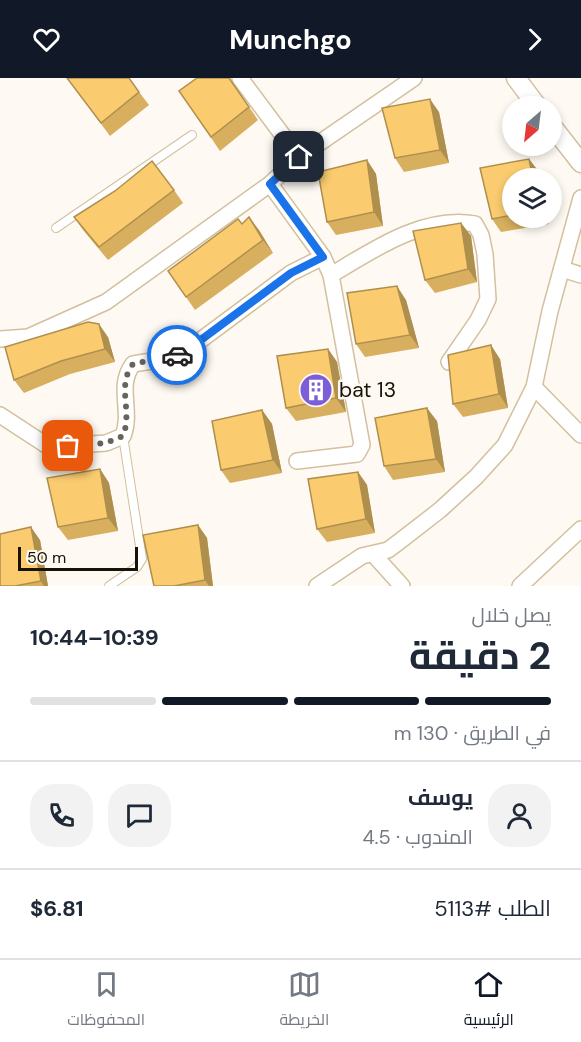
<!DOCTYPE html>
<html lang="ar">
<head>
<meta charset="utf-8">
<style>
	body { margin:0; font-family:"DM Sans",Cairo,sans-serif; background:#f2f2f3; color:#1f2937; direction:rtl; height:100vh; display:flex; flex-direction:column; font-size:22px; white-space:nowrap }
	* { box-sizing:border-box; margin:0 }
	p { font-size:20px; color:#747a83 }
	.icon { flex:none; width:33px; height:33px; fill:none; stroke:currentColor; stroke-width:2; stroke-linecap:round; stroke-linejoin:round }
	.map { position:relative; height:508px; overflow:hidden; direction:ltr }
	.sheet { display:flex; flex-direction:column; background:#fff; flex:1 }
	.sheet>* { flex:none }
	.needle { width:39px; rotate:208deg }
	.buttons { position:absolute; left:502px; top:18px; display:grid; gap:12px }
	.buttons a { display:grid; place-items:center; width:60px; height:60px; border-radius:50%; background:#fff; box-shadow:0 3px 9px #0003; font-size:30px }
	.scale { position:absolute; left:18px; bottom:15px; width:120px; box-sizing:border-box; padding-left:6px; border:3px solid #191307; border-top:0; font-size:16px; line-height:21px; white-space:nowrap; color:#191307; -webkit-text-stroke:4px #fefaf3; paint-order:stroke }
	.pin { position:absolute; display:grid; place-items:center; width:51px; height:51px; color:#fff; margin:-26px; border-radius:12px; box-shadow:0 3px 9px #0006 }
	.courier { position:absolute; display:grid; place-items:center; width:60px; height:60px; margin:-30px; border:4px solid #1a73e8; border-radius:50%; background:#fff; color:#222; box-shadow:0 2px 8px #0007 }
	.head em { font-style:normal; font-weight:700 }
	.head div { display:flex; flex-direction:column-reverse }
	.head { display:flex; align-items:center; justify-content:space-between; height:102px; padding:0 30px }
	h1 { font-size:39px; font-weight:700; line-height:45px }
	.bar { display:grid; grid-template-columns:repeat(4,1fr); gap:9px 6px; align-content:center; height:72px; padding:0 30px }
	.bar i { height:8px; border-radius:4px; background:#e0e1e3 }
	.bar .on { background:#111827 }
	.bar p { grid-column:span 4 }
	.line { display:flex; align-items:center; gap:15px; padding:0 30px; border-top:2px solid #e0e1e3 }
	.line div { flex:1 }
	.round { display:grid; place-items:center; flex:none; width:63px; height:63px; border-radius:24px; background:#f2f2f3 }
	header { display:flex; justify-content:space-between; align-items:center; height:78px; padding:0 30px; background:#111827; color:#fff; font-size:27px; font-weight:700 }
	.tabs { display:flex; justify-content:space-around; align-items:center; height:84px; border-top:2px solid #e0e1e3; background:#fff; font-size:16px; color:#747a83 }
	.tabs a { display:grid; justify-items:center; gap:3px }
	.tabs .on { color:#111827 }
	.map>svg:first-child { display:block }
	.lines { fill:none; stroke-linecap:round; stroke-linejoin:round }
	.service-casing { stroke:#d2c09e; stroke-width:10 }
	.minor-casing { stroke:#d2c09e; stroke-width:18 }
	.tertiary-casing { stroke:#d2c09e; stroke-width:21 }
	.service { stroke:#fff; stroke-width:8 }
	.minor { stroke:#fff; stroke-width:15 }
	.tertiary { stroke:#fff; stroke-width:18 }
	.wall { fill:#d7af5f }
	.shaded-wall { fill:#af8f4e }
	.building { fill:#facc6f; stroke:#af8f4e; stroke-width:1.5 }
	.done { stroke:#69645a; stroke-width:6; stroke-dasharray:0 10.8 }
	.route { stroke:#1a73e8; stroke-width:8 }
	.labels { text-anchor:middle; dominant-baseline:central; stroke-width:5; stroke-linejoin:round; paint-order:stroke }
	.poi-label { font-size:21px; fill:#191307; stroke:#fefaf3; text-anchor:start }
</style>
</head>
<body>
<header><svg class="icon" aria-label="forward" viewBox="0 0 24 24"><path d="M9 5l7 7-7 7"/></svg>Munchgo<svg class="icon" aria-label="heart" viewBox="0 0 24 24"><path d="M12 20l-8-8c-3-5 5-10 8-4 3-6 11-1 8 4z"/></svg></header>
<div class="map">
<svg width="581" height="508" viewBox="0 0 581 508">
	<rect width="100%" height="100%" fill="#fefaf3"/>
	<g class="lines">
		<g class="service-casing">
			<g id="service">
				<path d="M56 150 192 57"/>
				<path d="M109 508 137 489 142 481 123 358"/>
			</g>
		</g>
		<g class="minor-casing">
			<g id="minor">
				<path d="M240 0 299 79"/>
				<path d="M270 106 323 179 331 197 362 367 357 376 297 383"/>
				<path d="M562 191 581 197"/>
				<path d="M331 197C373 172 423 137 475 146L481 157 485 176 488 221 478 242 449 284"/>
				<path d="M0 261 28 259 106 224 270 106 299 79 414 0"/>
				<path d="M534 309 581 357"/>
				<path d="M0 337 49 369 106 365 123 358C133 332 116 309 133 286L170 280 186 273 291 195 323 179"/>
				<path d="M374 477 402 508"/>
				<path d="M317 508 362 478 388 472 400 463 440 432 476 399 505 367 534 309 550 233 581 120"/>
				<path d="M520 508 581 451"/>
			</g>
		</g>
		<g class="tertiary-casing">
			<g id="tertiary">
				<path d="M516 0 537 28"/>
				<path d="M552 48 581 85"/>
			</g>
		</g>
		<use href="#service" class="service"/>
		<use href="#minor" class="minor"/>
		<use href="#tertiary" class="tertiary"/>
	</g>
	<g class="wall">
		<path d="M67 0 139 14 149 27 110 58Z"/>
		<path d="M229 0 258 42 220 73 179 13Z"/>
		<path d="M439 34 449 85 404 94 395 80Z"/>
		<path d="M529 81 539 94 540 100H513V140H548L549 146 501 154 492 141 480 90Z"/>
		<path d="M367 82 376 96 383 148 336 157 327 144Z"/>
		<path d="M174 112 183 125 108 182 83 152 74 139Z"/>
		<path d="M249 139 273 175 195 232 168 193 242 146Z"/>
		<path d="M461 145 471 158 477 204 435 215 425 202Z"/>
		<path d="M406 222 419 270 365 279 356 266Z"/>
		<path d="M108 259 115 284 70 296 24 315 14 302Z"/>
		<path d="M328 271 337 284 346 334 296 343 286 330Z"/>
		<path d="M500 281 508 330 463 339 453 326Z"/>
		<path d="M262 332 272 346 282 395 230 405 221 392Z"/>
		<path d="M437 343 445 394 393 402 384 388Z"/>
		<path d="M100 391 109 405 118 453 68 462 58 449Z"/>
		<path d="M358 394 367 407 375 455 327 464 317 451Z"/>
		<path d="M198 447 207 460 213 508H154Z"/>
		<path d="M40 462 48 508H0Z"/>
	</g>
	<g class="shaded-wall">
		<path d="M430 21 439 34 449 85 440 72Z"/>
		<path d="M529 81 539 94 540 100H533Z"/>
		<path d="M367 82 376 96 383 148 374 134Z"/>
		<path d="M249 139 259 152 273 175 263 162Z"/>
		<path d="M461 145 471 158 477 204 468 191Z"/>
		<path d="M397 208 406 222 419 270 410 257Z"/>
		<path d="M99 246 108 259 115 284 105 271Z"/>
		<path d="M491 267 500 281 508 330 499 316Z"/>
		<path d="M328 271 337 284 346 334 336 320Z"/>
		<path d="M427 330 437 343 445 394 436 381Z"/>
		<path d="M262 332 272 346 282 395 273 382Z"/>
		<path d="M100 391 109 405 118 453 108 440Z"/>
		<path d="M358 394 367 407 375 455 366 441Z"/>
		<path d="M198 447 207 460 213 508H209L205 502Z"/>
		<path d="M31 449 40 462 48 508H44L41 503Z"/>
	</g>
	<g class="building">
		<path d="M67 0H129L139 14 101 45Z"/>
		<path d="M197 0H229L249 29 211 59 179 13Z"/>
		<path d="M430 21 440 72 395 80 382 30Z"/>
		<path d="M529 81 533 100H513V137L492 141 480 90Z"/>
		<path d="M367 82 374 134 327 144 318 94Z"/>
		<path d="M152 83 174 112 99 169 74 139 115 113Z"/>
		<path d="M249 139 263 162 186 219 168 193 238 141 242 146Z"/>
		<path d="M461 145 468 191 425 202 413 153Z"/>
		<path d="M397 208 410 257 356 266 347 215Z"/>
		<path d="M88 244 99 246 105 271 61 283 14 302 5 269Z"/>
		<path d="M491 267 499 316 453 326 448 277Z"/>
		<path d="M328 271 336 320 286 330 277 278Z"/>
		<path d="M427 330 436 381 384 388 375 340Z"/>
		<path d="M262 332 273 382 221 392 212 343Z"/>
		<path d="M100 391 108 440 58 449 47 400Z"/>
		<path d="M358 394 366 441 317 451 308 401Z"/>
		<path d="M198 447 205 502 174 508H154L143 457Z"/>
		<path d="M31 449 41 503 15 508H0V456Z"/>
	</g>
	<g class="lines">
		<path class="done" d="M68 368 106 365 123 358C133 332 116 308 133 286L177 277"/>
		<path class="route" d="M177 277 186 273 291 195 323 179 270 106 299 79"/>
	</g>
	<defs>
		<g id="building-disc" transform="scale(1.725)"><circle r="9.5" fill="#7c5ed9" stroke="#fefaf3"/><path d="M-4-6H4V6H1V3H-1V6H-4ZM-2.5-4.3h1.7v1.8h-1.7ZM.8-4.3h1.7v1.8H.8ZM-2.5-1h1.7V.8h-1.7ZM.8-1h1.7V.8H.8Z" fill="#fff"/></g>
	</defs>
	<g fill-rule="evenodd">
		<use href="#building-disc" x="316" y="312"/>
	</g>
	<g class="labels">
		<g class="poi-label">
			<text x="339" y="312">bat 13</text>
		</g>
	</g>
</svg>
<div class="buttons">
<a><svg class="needle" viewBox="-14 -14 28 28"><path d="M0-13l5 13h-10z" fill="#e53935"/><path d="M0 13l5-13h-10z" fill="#747a83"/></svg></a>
<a><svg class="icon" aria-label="layers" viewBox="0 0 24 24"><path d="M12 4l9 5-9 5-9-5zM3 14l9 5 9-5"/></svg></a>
</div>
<div class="scale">50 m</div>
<div class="pin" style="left:68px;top:368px;background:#ea580c"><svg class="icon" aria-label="bag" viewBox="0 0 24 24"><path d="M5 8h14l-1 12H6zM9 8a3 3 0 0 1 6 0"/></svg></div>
<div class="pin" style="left:299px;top:79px;background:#1f2937"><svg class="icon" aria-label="home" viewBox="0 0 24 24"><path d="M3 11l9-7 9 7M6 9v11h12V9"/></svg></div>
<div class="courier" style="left:177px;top:277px"><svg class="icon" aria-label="car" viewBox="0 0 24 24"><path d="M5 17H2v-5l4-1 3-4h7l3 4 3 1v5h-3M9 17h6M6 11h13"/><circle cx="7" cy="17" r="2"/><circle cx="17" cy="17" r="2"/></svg></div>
</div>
<section class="sheet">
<div class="head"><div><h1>2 دقيقة</h1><p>يصل خلال</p></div><em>10:39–10:44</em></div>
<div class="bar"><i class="on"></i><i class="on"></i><i class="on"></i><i></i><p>في الطريق · 130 m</p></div>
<div class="line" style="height:108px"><a class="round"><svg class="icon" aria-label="person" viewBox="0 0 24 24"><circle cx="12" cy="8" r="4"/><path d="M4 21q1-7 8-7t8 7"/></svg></a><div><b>يوسف</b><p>المندوب · 4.5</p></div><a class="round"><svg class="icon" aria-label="chat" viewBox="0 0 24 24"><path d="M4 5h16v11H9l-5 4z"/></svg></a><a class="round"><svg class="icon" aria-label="phone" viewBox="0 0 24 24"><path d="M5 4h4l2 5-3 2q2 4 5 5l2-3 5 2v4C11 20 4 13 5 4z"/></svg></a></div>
<div class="line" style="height:78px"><div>الطلب #5113</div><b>$6.81</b></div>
</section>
<nav class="tabs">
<a class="on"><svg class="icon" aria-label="home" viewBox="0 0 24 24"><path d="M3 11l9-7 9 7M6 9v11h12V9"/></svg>الرئيسية</a>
<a><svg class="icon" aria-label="map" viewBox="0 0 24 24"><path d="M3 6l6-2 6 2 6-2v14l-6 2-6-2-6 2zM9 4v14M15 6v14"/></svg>الخريطة</a>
<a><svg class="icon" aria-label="saved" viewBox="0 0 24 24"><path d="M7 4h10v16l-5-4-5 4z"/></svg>المحفوظات</a>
</nav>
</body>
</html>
